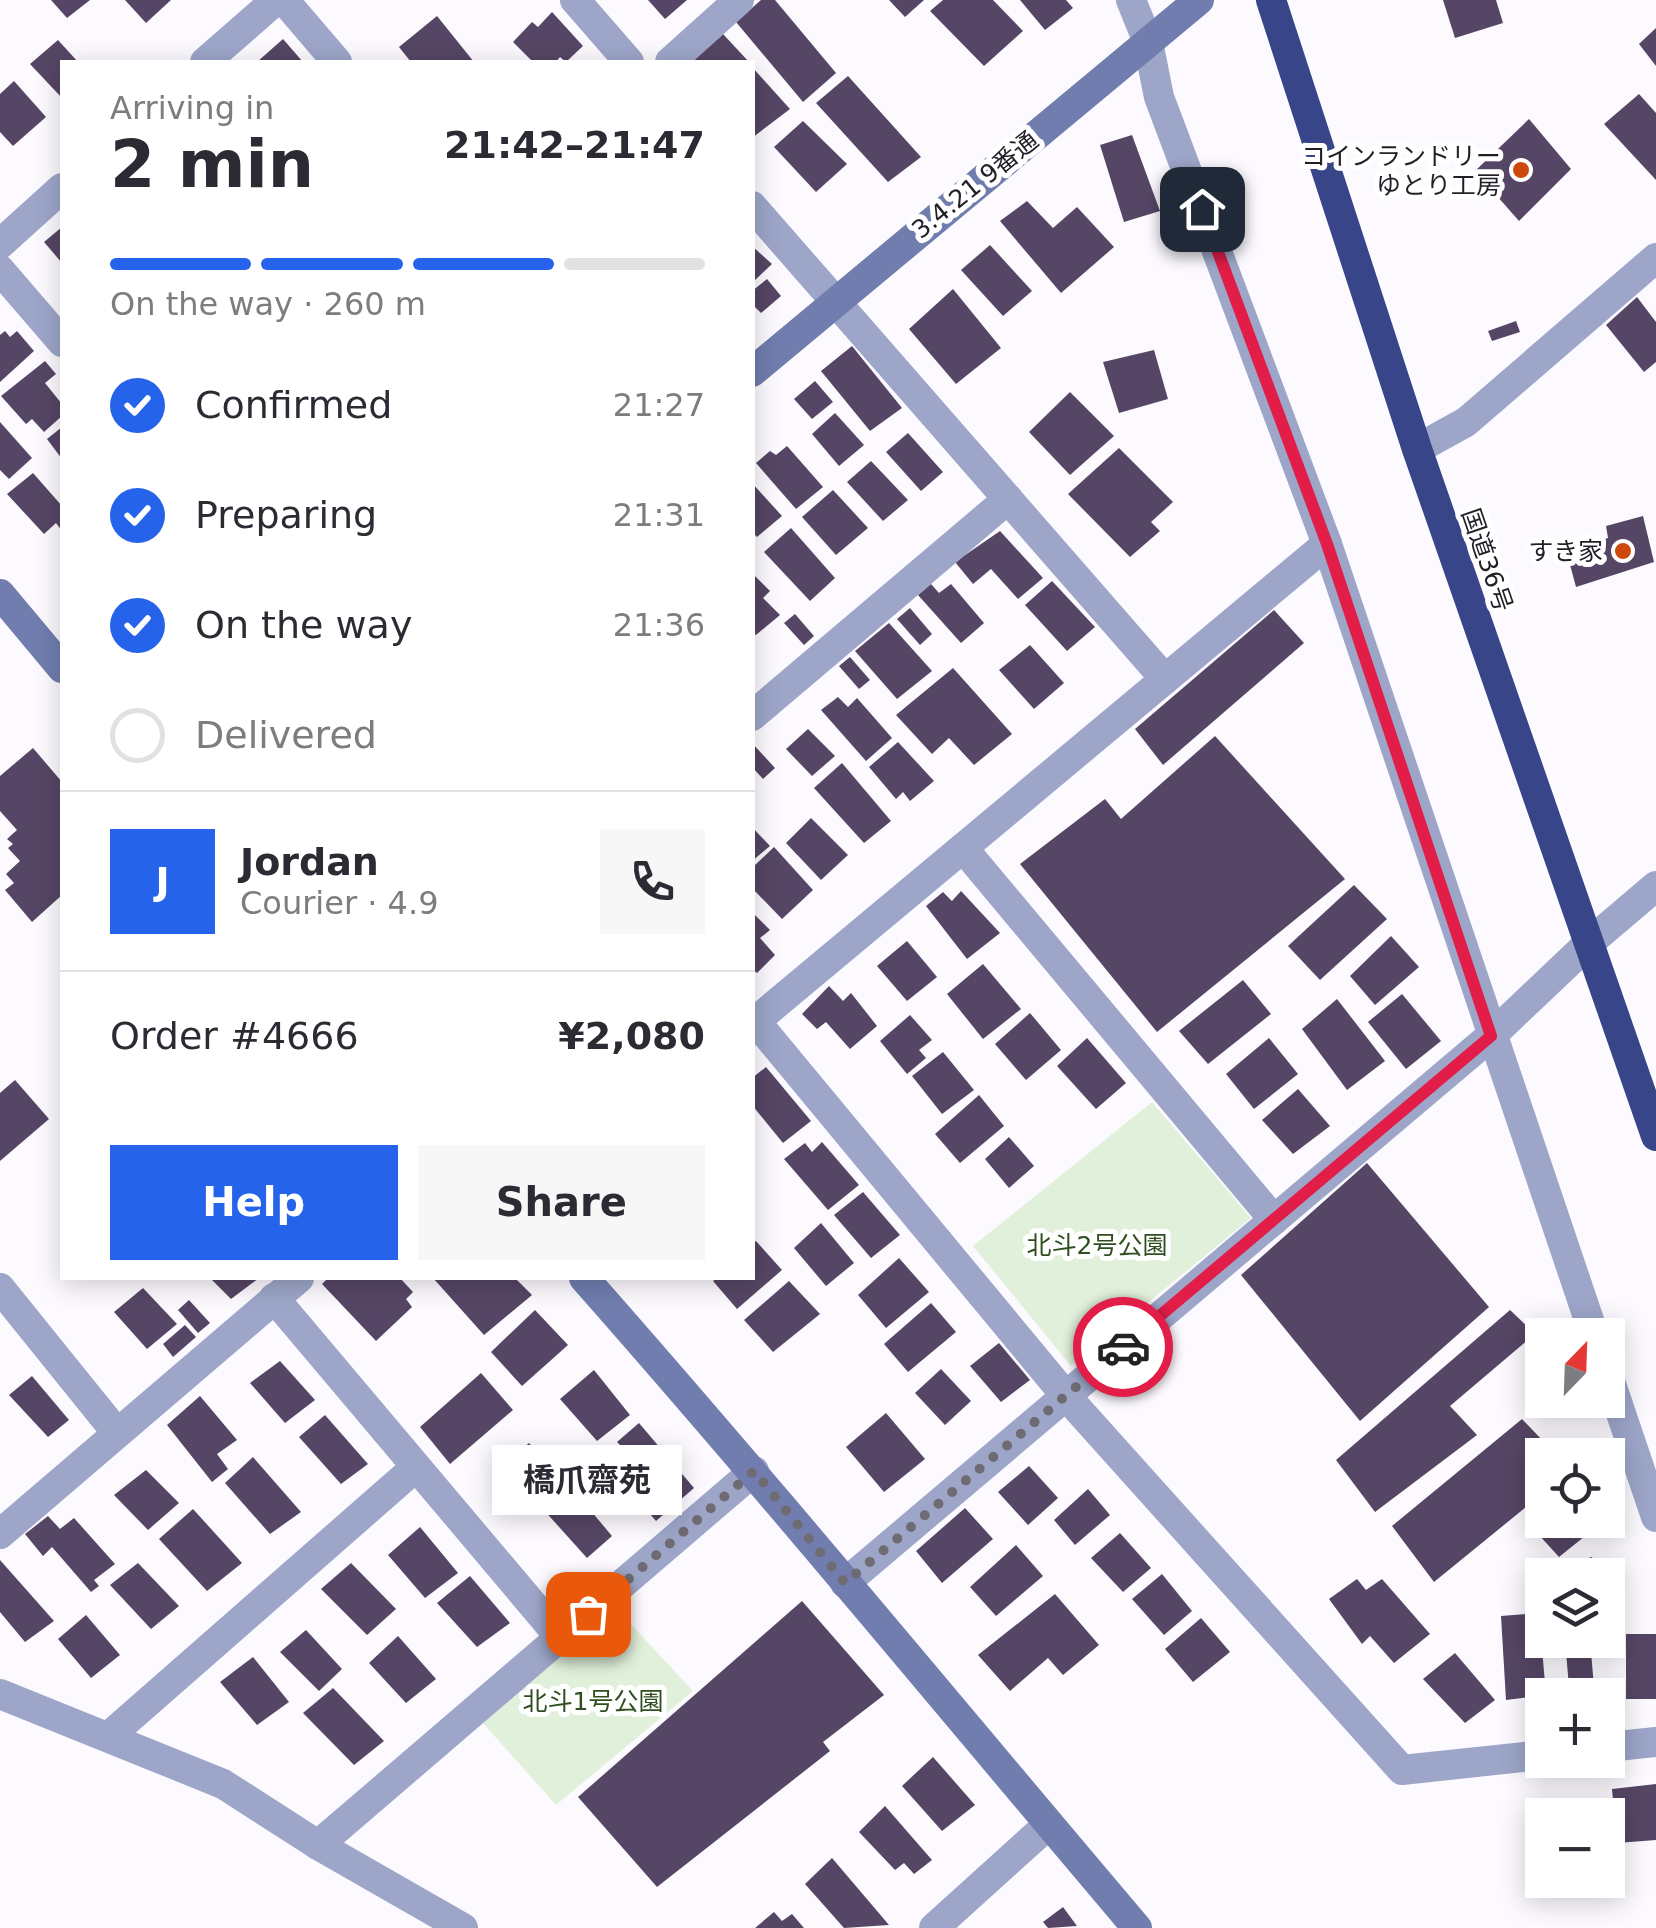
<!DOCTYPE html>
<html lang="en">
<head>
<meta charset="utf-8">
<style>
	body { margin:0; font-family:"DejaVu Sans","Noto Sans JP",sans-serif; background:#f7f7f7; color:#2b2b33; height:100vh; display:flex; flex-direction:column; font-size:38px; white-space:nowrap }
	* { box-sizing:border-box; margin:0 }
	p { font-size:32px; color:#7c7c81 }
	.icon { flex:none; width:55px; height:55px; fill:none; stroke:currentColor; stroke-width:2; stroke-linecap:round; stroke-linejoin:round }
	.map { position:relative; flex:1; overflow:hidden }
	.side { position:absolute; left:60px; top:60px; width:695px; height:1220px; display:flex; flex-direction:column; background:#fff; border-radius:0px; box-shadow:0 5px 25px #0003 }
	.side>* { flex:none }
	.needle { width:65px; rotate:23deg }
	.buttons { position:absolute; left:1525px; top:1318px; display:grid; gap:20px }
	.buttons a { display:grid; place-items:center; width:100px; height:100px; border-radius:0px; background:#fff; box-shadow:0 5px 25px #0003; font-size:50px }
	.pin { position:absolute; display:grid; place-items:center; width:85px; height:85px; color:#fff; margin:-42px; border-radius:20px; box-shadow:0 5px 15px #0006 }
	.courier { position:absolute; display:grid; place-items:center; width:100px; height:100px; margin:-50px; border:8px solid #e11d48; border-radius:50%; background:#fff; color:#222; box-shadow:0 2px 12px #0007 }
	.bubble { position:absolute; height:70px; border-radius:0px; background:#fff; box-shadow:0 5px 25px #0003; font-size:32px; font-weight:700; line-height:70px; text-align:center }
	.head em { font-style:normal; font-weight:700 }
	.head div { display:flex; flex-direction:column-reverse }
	.head { display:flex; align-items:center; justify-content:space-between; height:170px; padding:0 50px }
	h1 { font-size:65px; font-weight:700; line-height:75px }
	.bar { display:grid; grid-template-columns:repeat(4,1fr); gap:15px 10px; align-content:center; height:120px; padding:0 50px }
	.bar i { height:12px; border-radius:8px; background:#e1e1e2 }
	.bar .current { background:#2563eb }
	.bar p { grid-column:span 4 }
	.line { display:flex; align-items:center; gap:25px; padding:0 50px; border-top:2px solid #e1e1e2 }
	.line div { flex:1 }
	.round { display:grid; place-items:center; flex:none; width:105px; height:105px; border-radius:0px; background:#f7f7f7 }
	ol { padding:0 50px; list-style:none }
	li { display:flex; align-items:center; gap:30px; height:110px }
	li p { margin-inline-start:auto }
	li .icon { padding:10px; border-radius:50%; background:#2563eb; color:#fff; stroke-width:4 }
	li:last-child { color:#7c7c81 }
	li i { width:55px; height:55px; border:5px solid #e1e1e2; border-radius:50% }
	.button { display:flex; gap:20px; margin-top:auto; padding:20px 50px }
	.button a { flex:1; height:115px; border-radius:0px; background:#2563eb; color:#fff; font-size:40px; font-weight:700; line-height:115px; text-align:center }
	.button a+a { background:#f7f7f7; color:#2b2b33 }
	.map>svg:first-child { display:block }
	.green { fill:#e1f0db }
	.building { fill:#554665 }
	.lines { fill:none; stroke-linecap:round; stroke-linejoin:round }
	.street { stroke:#9da6c9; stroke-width:30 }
	.secondary { stroke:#707dae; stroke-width:30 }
	.highway { stroke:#384589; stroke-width:30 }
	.done { stroke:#6e6c72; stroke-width:10; stroke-dasharray:0 18 }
	.route { stroke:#e11d48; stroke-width:12 }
	.poi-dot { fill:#ce480d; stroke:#fff; stroke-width:4 }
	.labels { text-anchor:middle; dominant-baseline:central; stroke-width:10; stroke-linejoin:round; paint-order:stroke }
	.poi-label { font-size:25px; fill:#221f26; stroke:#fff; text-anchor:end }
	.street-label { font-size:25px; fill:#221f26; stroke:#fff }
	.park-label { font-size:25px; fill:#2e4e1f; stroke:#fff }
</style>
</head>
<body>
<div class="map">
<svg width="1656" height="1928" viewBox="0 0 1656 1928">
	<rect width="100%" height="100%" fill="#fcfafe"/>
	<g class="green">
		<path d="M1152 1102 1251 1218 1071 1366 973 1246Z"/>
		<path d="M614 1606 693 1691 556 1805 482 1722Z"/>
	</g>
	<g class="building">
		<path d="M51 0H90L67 18Z"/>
		<path d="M125 0H171L146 23Z"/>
		<path d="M648 0H687L665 19Z"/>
		<path d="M761 0H775L836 73 803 102 736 22Z"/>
		<path d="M889 0H924L905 17Z"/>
		<path d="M943 0H993L1023 31 984 66 930 11Z"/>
		<path d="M1020 0H1066L1073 8 1045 30Z"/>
		<path d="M1443 0H1496L1503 23 1455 38Z"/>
		<path d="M552 12 583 46 566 62 560 57 556 62H533L513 42 532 22 538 27Z"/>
		<path d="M437 16 474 62H411L399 47Z"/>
		<path d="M1656 28V66L1639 44Z"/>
		<path d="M723 34 749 62H691Z"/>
		<path d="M283 39 303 62H257Z"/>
		<path d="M58 40 78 62H62V98L30 64Z"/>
		<path d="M752 67 790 109 752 138Z"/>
		<path d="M848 76 921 157 888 182 816 103Z"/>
		<path d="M14 81 46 117 13 146 0 132V94Z"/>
		<path d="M1639 94 1656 113V180L1604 124Z"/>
		<path d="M1529 119 1571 169 1519 221 1475 171Z"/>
		<path d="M803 121 847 164 816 192 774 147Z"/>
		<path d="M1132 135 1160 211 1124 222 1100 145Z"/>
		<path d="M1027 201 1053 228 1077 207 1114 247 1061 293 1000 221Z"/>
		<path d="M62 227V263L44 242Z"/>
		<path d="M990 245 1032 291 1003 316 961 270Z"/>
		<path d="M752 246 772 264 752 283Z"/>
		<path d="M767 279 781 296 761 313 752 304V291Z"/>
		<path d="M953 289 1001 348 956 384 909 329Z"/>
		<path d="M1637 297 1656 322V362L1644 372 1606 325Z"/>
		<path d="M1516 321 1520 332 1492 341 1488 331Z"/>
		<path d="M5 331 10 337 17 331 34 351 0 382V335Z"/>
		<path d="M852 346 902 408 870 431 821 371Z"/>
		<path d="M1154 350 1168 399 1119 413 1103 362Z"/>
		<path d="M45 361 56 374 45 383 62 404V416L44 432 32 419 26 424 1 396Z"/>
		<path d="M815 381 833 402 812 419 794 399Z"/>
		<path d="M1070 392 1114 436 1070 475 1029 432Z"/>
		<path d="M835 413 864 445 839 466 812 434Z"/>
		<path d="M0 422 32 458 9 479 0 470Z"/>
		<path d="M62 427V459L47 439Z"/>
		<path d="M908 433 943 472 921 491 886 452Z"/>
		<path d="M787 446 823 487 796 509 756 463 770 451 776 455Z"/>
		<path d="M1119 448 1173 502 1151 522 1160 531 1130 557 1068 494Z"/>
		<path d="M871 461 908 500 883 521 847 482Z"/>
		<path d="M33 473 62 506V531L56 523 44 534 7 494Z"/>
		<path d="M752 483 782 516 757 537 752 532Z"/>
		<path d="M833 490 868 528 836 555 802 517Z"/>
		<path d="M1643 516 1654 562 1576 587 1566 550 1608 538 1606 526Z"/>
		<path d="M791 528 835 578 810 601 764 552Z"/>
		<path d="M1000 531 1043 578 1018 599 991 569 973 584 955 562Z"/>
		<path d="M752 573 770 591 763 598 780 615 756 635 752 631Z"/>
		<path d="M1052 581 1095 627 1067 651 1025 605Z"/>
		<path d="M931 584 939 593 951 584 984 623 961 643 918 595Z"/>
		<path d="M910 608 932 634 920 645 897 619Z"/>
		<path d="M1274 610 1304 643 1163 765 1135 729Z"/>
		<path d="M795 614 814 636 804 645 784 623Z"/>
		<path d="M889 623 932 671 897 699 855 651Z"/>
		<path d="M1030 645 1064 683 1034 709 999 670Z"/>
		<path d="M850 657 870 680 859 689 839 666Z"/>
		<path d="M953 668 1012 734 974 765 949 738 932 754 896 715Z"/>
		<path d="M838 697 848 707 857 698 892 738 866 761 821 710Z"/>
		<path d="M808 729 835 756 812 776 786 749Z"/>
		<path d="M1215 736 1345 879 1157 1032 1020 864 1105 799 1121 819Z"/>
		<path d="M898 742 934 781 910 801 903 792 896 799 869 767Z"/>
		<path d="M752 743 775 768 763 779 752 767Z"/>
		<path d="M33 748 62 782V895L32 922 5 890 14 883 6 874 20 861 8 848 13 844 7 839 17 830 0 811V776Z"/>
		<path d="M842 763 891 821 864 843 814 788Z"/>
		<path d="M811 818 848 855 821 880 786 843Z"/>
		<path d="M752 827 770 846 752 861Z"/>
		<path d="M774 847 813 890 782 919 752 888V868Z"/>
		<path d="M1354 885 1387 919 1320 980 1288 946Z"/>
		<path d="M961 891 1000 933 967 959 926 906 943 892 952 901Z"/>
		<path d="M752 912 770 930 760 938 775 955 757 973 752 969Z"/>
		<path d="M1391 936 1419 967 1375 1005 1350 976Z"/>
		<path d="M907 941 937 977 907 1001 877 966Z"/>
		<path d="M983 964 1021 1009 983 1039 947 994Z"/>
		<path d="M1243 980 1271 1014 1208 1064 1179 1031Z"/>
		<path d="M829 986 843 1001 851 993 877 1026 850 1049 826 1022 817 1029 802 1014Z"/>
		<path d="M1402 994 1441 1041 1406 1069 1368 1022Z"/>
		<path d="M1337 999 1385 1061 1347 1090 1302 1029Z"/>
		<path d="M1030 1013 1061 1050 1026 1080 995 1044Z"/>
		<path d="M910 1015 932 1040 919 1050 926 1058 907 1074 880 1041Z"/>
		<path d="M1087 1038 1126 1083 1096 1109 1057 1066Z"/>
		<path d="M1269 1038 1298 1074 1254 1109 1226 1074Z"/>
		<path d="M943 1052 974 1090 942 1114 912 1076Z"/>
		<path d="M766 1067 811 1121 783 1143 752 1105V1078Z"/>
		<path d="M15 1080 49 1119 0 1161V1093Z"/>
		<path d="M1298 1089 1330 1126 1293 1154 1262 1120Z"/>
		<path d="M979 1095 1004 1126 960 1163 935 1134Z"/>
		<path d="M1009 1137 1034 1166 1009 1188 985 1159Z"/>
		<path d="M822 1142 859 1185 828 1210 784 1159 805 1143 812 1152Z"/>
		<path d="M1367 1163 1489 1307 1360 1421 1241 1275Z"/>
		<path d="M863 1192 900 1235 871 1258 834 1215Z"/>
		<path d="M821 1223 854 1263 826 1286 794 1248Z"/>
		<path d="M756 1241 782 1270 737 1309 713 1281 717 1278H752V1244Z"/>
		<path d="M899 1258 929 1292 886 1328 858 1295Z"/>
		<path d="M210 1278H259L231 1299Z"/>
		<path d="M328 1278H400L413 1292 406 1299 412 1307 376 1341 322 1284Z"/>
		<path d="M433 1278H486L489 1280 492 1278H515L532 1295 484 1335Z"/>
		<path d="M789 1281 820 1314 773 1352 744 1320Z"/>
		<path d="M143 1288 177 1324 147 1349 114 1312Z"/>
		<path d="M189 1300 210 1323 198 1333 178 1310Z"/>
		<path d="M931 1303 956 1332 908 1372 884 1344Z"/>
		<path d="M535 1310 568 1345 522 1386 491 1352Z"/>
		<path d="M1510 1310 1535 1334 1450 1406 1477 1435 1375 1512 1336 1460Z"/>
		<path d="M185 1325 196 1337 173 1357 163 1344Z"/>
		<path d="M999 1343 1030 1380 1001 1402 970 1366Z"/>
		<path d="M280 1361 315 1400 285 1423 250 1383Z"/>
		<path d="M941 1369 971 1401 945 1425 915 1393Z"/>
		<path d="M594 1370 630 1415 597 1441 560 1399Z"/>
		<path d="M481 1373 513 1410 450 1464 420 1427Z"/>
		<path d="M32 1376 69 1420 48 1437 9 1395Z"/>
		<path d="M200 1396 237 1440 217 1454 228 1469 212 1482 167 1425Z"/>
		<path d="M886 1413 925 1459 884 1492 846 1447Z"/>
		<path d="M325 1415 368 1464 341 1484 299 1437Z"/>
		<path d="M1522 1419 1544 1442 1533 1449 1542 1460V1494L1434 1582 1392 1526Z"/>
		<path d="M639 1423 694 1488 656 1521 615 1474 632 1457 617 1442Z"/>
		<path d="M529 1443 558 1476 529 1500 500 1467Z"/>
		<path d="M253 1457 301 1512 270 1534 225 1483Z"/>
		<path d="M1029 1466 1058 1498 1028 1525 998 1492Z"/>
		<path d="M146 1470 179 1503 148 1530 114 1495Z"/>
		<path d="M570 1486 612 1536 587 1558 542 1508Z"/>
		<path d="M1088 1489 1110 1515 1075 1545 1054 1520Z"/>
		<path d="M965 1508 993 1539 942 1583 916 1551Z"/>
		<path d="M193 1509 242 1563 207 1591 159 1539Z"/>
		<path d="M1542 1513V1520H1605L1559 1557 1529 1524Z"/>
		<path d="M48 1516 60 1529 74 1518 115 1564 94 1580 99 1586 91 1592 52 1547 43 1556 25 1534Z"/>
		<path d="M420 1527 458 1573 425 1598 388 1555Z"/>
		<path d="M1120 1533 1151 1568 1123 1592 1091 1558Z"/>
		<path d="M1016 1545 1043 1576 996 1616 970 1587Z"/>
		<path d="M1592 1557 1598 1575H1559L1557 1567Z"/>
		<path d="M0 1560 54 1621 25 1642 0 1612Z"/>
		<path d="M138 1563 179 1606 151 1629 110 1585Z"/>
		<path d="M351 1563 396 1609 367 1635 321 1589Z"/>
		<path d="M1162 1574 1192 1611 1164 1635 1132 1599Z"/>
		<path d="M470 1576 510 1623 477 1647 437 1603Z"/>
		<path d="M1357 1579 1366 1590 1382 1579 1430 1634 1394 1663 1370 1636 1362 1644 1329 1599Z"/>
		<path d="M1055 1594 1099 1645 1063 1675 1048 1658 1010 1691 978 1655Z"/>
		<path d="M802 1601 884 1695 823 1742 830 1751 657 1887 578 1797Z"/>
		<path d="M1539 1613 1546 1695 1506 1700 1501 1616Z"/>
		<path d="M86 1615 120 1655 91 1678 58 1639Z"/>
		<path d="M1201 1618 1230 1652 1193 1682 1165 1649Z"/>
		<path d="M306 1630 342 1669 319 1691 280 1652Z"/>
		<rect x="1626" y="1634" width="30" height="65"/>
		<path d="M398 1636 436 1679 406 1703 369 1663Z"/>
		<path d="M1565 1640H1590L1594 1687H1569Z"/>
		<path d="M1455 1653 1495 1700 1465 1723 1423 1679Z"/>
		<path d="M253 1657 289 1702 257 1725 220 1682Z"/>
		<path d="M333 1688 384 1741 354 1765 303 1713Z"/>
		<path d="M933 1757 975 1805 942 1831 902 1786Z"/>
		<path d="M1656 1784V1840L1617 1843 1612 1789Z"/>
		<path d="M885 1806 932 1860 914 1874 904 1863 895 1870 859 1832Z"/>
		<path d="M832 1858 889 1925 844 1928 805 1884Z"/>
		<path d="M1063 1907 1077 1926 1048 1928 1043 1922Z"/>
		<path d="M774 1912 782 1921 792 1914 804 1928H755Z"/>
	</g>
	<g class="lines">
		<g class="street">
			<path d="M284 0 337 62"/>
			<path d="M575 0 629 62"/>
			<path d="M1131 0 1148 42 1159 97 1327 544 1594 1335"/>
			<path d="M205 62 276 0"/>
			<path d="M670 62 739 0"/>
			<path d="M752 206 1165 679"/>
			<path d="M0 244 62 188"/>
			<path d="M0 270 62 342"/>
			<path d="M1417 449 1466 422 1656 258"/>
			<path d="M752 716 1008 499"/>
			<path d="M963 848 1274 1220"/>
			<path d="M752 1017 1066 1396 1402 1770 1542 1755"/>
			<path d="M752 1024 1327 544"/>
			<path d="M0 1288 117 1433"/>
			<path d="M274 1298 560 1637"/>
			<path d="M1608 1375 1656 1517"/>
			<path d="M0 1534 299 1278"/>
			<path d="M845 1583 1491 1036 1589 943 1656 886"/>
			<path d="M0 1694 223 1784 318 1845 463 1928"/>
			<path d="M108 1737 416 1467"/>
			<path d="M1608 1747 1656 1742"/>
			<path d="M318 1845 754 1471"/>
			<path d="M934 1928 1049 1824"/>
		</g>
		<g class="secondary">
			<path d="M752 372 1199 0"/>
			<path d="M0 594 62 668"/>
			<path d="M584 1278C772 1491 953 1711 1137 1928"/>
		</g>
		<path class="highway" d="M1271 0 1417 449 1656 1136"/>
	</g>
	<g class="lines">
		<path class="done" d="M588 1614 754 1471 845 1583 1123 1347"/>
		<path class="route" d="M1123 1347 1491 1036 1327 544 1202 209"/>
	</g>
	<g class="poi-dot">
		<circle cx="1521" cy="170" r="10"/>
		<circle cx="1623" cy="551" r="10"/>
	</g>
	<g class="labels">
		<g class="poi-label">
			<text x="1501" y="156">コインランドリー<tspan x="1501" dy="29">ゆとり工房</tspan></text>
			<text x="1603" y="551">すき家</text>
		</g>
		<g class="street-label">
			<text transform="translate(975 185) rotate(-39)">3.4.21 9番通</text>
			<text transform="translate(1487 560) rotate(71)">国道36号</text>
		</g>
		<g class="park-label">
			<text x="1097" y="1245">北斗2号公園</text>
			<text x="593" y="1701">北斗1号公園</text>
		</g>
	</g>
</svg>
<div class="buttons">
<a><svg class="needle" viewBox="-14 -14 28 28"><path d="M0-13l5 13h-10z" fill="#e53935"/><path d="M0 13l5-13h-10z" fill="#7c7c81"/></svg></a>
<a><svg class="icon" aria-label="locate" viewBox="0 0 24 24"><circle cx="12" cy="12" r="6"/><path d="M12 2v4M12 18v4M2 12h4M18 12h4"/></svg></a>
<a><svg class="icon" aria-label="layers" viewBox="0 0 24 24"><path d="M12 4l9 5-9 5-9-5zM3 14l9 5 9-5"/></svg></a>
<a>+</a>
<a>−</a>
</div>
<div class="pin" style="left:588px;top:1614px;background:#ea580c"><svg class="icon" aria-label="bag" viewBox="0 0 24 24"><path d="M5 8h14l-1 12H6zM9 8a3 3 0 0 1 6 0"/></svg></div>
<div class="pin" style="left:1202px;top:209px;background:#1f2937"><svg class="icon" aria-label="home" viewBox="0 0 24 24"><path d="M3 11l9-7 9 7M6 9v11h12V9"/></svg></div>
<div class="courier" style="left:1123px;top:1347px"><svg class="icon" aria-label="car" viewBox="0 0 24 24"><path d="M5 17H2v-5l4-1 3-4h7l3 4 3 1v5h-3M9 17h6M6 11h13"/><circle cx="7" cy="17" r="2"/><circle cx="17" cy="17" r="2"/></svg></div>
<div class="bubble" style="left:492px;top:1445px;width:190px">橋爪齋苑</div>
<section class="side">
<div class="head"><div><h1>2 min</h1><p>Arriving in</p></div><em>21:42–21:47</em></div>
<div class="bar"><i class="current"></i><i class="current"></i><i class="current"></i><i></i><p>On the way · 260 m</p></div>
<ol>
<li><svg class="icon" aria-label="check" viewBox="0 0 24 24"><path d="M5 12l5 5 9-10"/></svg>Confirmed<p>21:27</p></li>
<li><svg class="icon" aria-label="check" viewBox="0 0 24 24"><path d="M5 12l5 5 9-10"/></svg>Preparing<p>21:31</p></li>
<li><svg class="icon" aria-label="check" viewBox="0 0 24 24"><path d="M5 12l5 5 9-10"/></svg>On the way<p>21:36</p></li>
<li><i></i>Delivered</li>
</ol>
<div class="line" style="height:180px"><b class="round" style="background:#2563eb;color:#fff">J</b><div><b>Jordan</b><p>Courier · 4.9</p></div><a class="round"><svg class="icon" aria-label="phone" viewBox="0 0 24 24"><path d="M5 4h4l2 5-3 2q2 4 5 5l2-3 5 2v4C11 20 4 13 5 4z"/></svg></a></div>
<div class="line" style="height:130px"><div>Order #4666</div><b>¥2,080</b></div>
<div class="button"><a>Help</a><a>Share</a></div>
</section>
</div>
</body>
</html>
